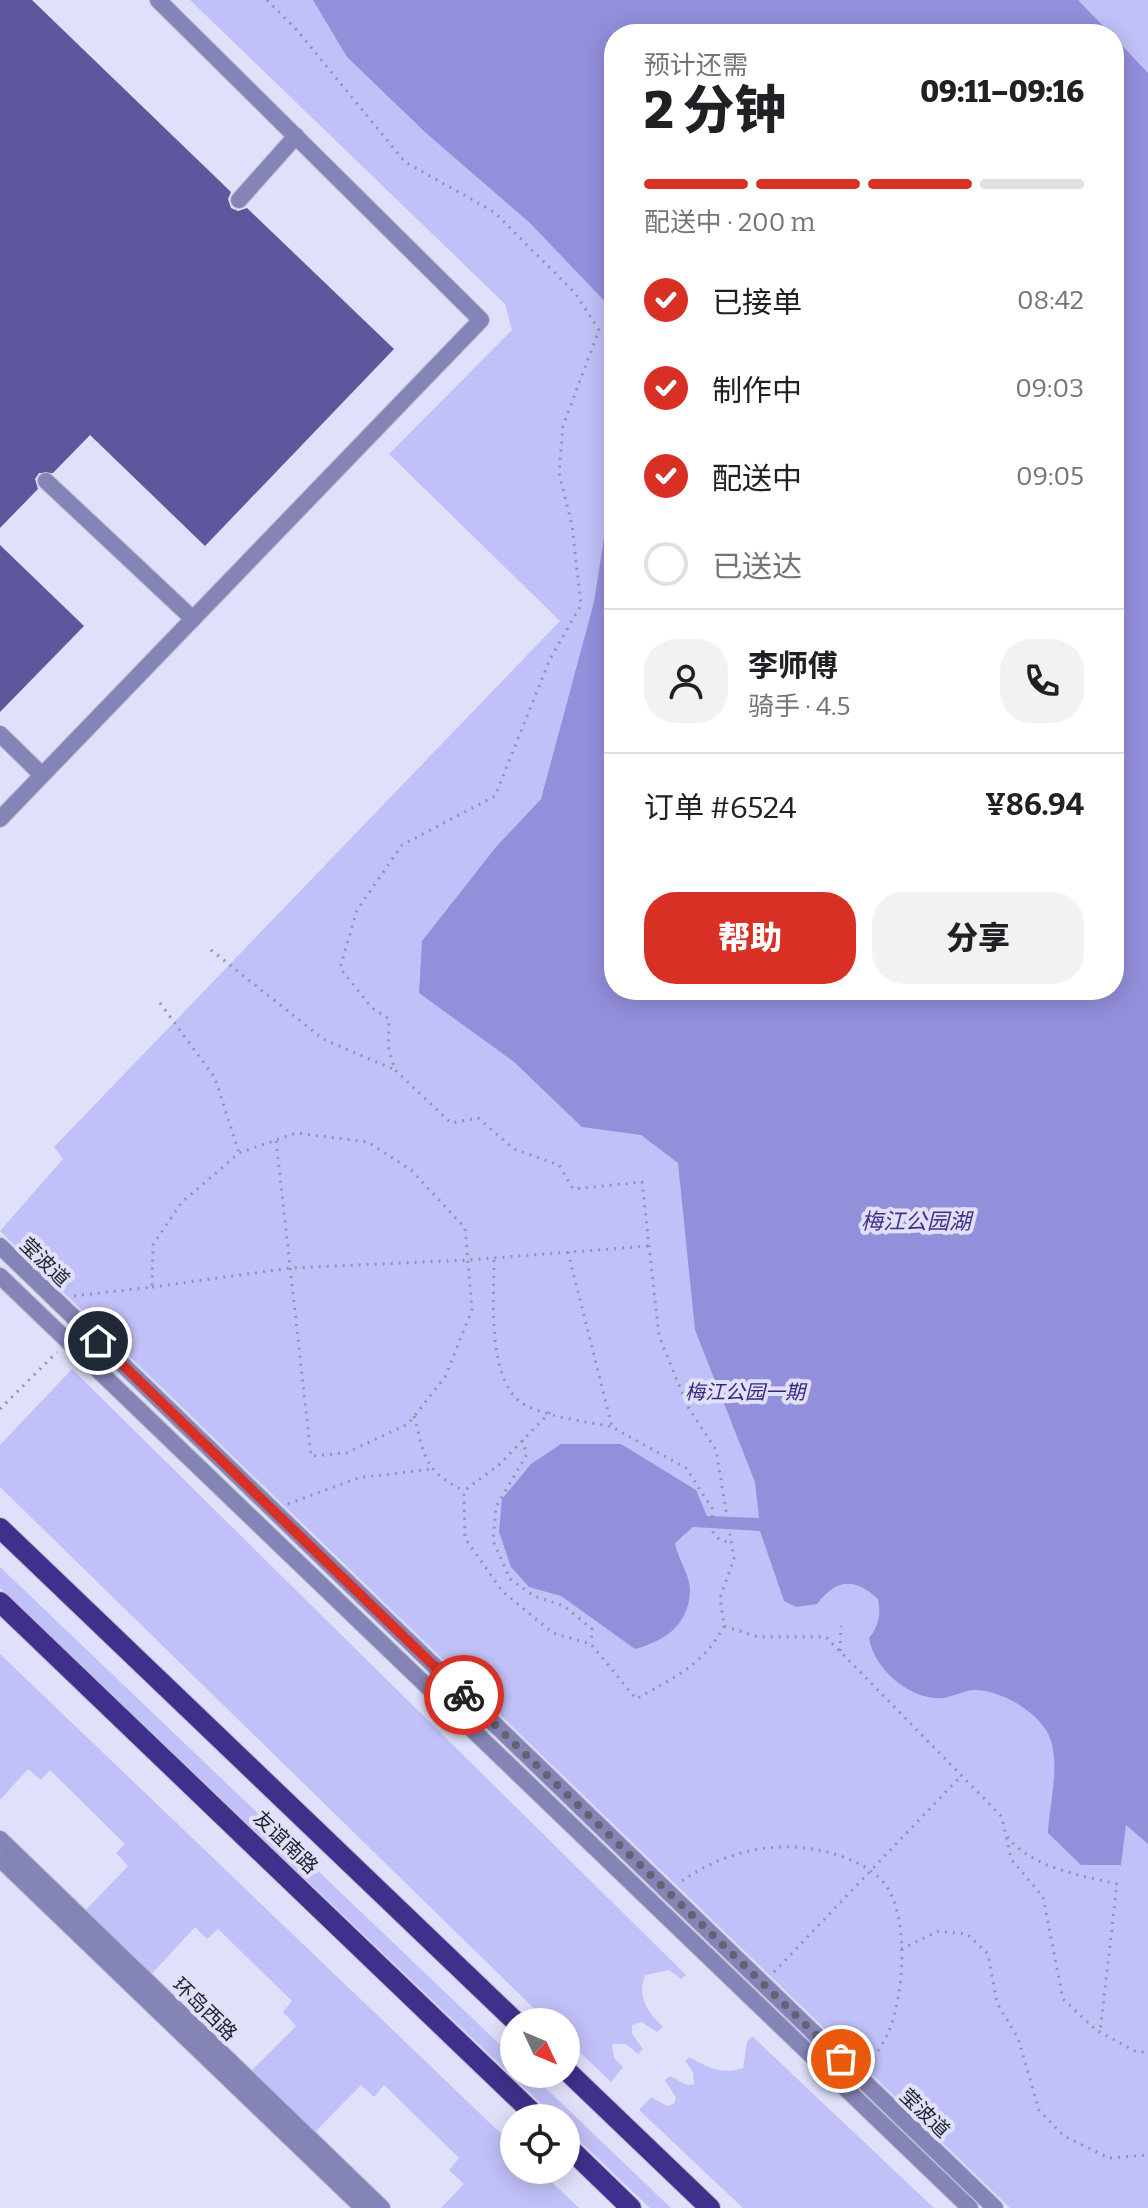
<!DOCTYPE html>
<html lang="zh">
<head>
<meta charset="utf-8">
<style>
	body { margin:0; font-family:Bitter,"Noto Sans SC",serif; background:#f2f2f2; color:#202124; height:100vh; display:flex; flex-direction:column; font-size:30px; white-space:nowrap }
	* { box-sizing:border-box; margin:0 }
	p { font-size:26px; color:#757577 }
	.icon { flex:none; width:44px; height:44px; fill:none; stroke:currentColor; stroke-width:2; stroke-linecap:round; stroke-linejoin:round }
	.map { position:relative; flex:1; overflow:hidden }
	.panel { position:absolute; left:604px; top:24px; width:520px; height:976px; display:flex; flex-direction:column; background:#fff; border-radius:32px; box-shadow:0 4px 20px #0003 }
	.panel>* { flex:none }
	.needle { width:52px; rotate:134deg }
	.tools { position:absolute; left:500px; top:2008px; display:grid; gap:16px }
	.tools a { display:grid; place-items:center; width:80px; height:80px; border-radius:50%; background:#fff; box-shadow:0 4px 20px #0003; font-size:40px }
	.pin { position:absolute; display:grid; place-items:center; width:68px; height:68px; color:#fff; margin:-34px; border:4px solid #fff; border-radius:50%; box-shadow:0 2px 8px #0007 }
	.courier { position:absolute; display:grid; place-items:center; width:80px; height:80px; margin:-40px; border:6px solid #d93025; border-radius:50%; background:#fff; color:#222; box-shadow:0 2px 10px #0007 }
	.summary em { font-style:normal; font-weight:800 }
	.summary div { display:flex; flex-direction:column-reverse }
	.summary { display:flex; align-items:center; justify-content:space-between; height:136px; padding:0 40px }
	h1 { font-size:52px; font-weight:800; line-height:60px }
	.bar { display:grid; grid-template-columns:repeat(4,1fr); gap:12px 8px; align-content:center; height:96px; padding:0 40px }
	.bar i { height:10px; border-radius:6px; background:#e0e0e0 }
	.bar .selected { background:#d93025 }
	.bar p { grid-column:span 4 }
	.line { display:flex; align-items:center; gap:20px; padding:0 40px; border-top:2px solid #e0e0e0 }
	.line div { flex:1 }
	.round { display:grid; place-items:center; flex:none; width:84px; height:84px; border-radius:32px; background:#f2f2f2 }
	ol { padding:0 40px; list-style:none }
	li { display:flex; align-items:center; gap:24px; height:88px }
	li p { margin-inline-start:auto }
	li .icon { padding:8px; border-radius:50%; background:#d93025; color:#fff; stroke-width:4 }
	li:last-child { color:#757577 }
	li i { width:44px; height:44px; border:4px solid #e0e0e0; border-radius:50% }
	.button { display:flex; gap:16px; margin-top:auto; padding:16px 40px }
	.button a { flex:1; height:92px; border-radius:32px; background:#d93025; color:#fff; font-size:32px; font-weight:800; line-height:92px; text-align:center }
	.button a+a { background:#f2f2f2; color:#202124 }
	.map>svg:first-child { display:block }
	.green { fill:#c1c1f9; fill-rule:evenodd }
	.water { fill:#9390db }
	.building { fill:#5d589e }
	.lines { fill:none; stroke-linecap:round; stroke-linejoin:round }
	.minor-casing { stroke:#bdbdd5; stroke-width:18 }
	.tertiary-casing { stroke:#bdbdd5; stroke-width:18 }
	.primary-casing { stroke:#bdbdd5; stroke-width:22 }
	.path { stroke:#9494a8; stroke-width:3; stroke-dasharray:2 6; stroke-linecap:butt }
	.minor { stroke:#8584b7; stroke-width:16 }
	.tertiary { stroke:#8584b7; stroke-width:16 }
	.primary { stroke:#3f308b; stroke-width:20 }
	.done { stroke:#636373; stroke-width:8; stroke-dasharray:0 14.4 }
	.route { stroke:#d93025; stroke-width:10 }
	.labels { text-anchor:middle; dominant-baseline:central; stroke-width:8; stroke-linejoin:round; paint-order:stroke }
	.street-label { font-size:20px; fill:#1f1f2a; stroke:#e0e0fa }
	.park-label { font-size:20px; font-style:italic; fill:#36267d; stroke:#e0e0fa }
	.water-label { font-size:22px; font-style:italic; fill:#40328a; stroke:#e0e0fa }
</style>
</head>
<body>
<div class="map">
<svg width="1148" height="2208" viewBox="0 0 1148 2208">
	<rect width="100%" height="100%" fill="#e0e0fa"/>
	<g class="green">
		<path d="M190 0H1148V2208H1010L0 1231 63 1159 54 1147 560 621 389 454 512 330 505 304ZM614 34H1114V990H614Z"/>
		<path d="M72 1369 686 1975 681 1979 669 1970 645 1975C637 1997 647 2011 663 2027L657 2032 641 2022 632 2025V2034L643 2049 638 2054 626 2044H612L614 2058 623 2067 611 2082 566 2039V2022H548L0 1487V1445Z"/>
		<path d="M0 1567 514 2058V2074H531L671 2208H650L566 2128V2118H556L0 1588Z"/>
		<path d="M0 1654 514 2146V2170H539L579 2208H441L464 2184 449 2170 459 2158 384 2085 374 2097 361 2085 312 2135 248 2074 296 2026 283 2012 292 2001 218 1929 207 1939 195 1927 148 1978 81 1915 128 1866 116 1853 125 1844 50 1770 41 1780 28 1769 0 1800Z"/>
		<path d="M752 2036 934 2208H743L639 2110 651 2097 667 2106 674 2104 676 2098 665 2080 670 2076 687 2085 694 2084 693 2072 685 2061 689 2057C709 2068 721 2075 743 2068L747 2042Z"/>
	</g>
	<g class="water">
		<path d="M313 0H1078L1111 34H614V311L530 223 426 133 347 57Z"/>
		<path d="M1114 37 1148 73V1844L1126 1825 1121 1865H1081L1048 1833C1049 1803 1063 1758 1046 1730 1033 1709 998 1689 973 1690 963 1691 954 1696 944 1698 910 1701 874 1669 869 1638 879 1626 881 1614 878 1599 854 1577 836 1579 817 1604L796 1607 784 1601 760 1531 693 1527 675 1543C677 1557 691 1577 690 1590 689 1625 665 1641 635 1649L561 1596 529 1587 511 1567 499 1532 502 1499 531 1464 561 1444H621L696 1490 707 1516 759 1518 755 1482 695 1330 678 1163 641 1135 582 1127 514 1062 419 993 422 941 496 847 541 799 594 602 614 475V990H1114Z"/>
	</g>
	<g class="building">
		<path d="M0 0H32L231 192 228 199 231 208 238 211 247 208 394 349 205 546 90 435 53 473H39L35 479 38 489 0 528Z"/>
		<path d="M0 545 84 626 0 712Z"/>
	</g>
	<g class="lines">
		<g class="minor-casing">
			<g id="minor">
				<path d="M239 200 296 136"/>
				<path d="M46 481 193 619"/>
				<path d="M0 734 42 775"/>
			</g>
		</g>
		<g class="tertiary-casing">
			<g id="tertiary">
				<path d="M0 819 481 320 158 0"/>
				<path d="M0 1246 995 2208"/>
				<path d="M0 1276 970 2208"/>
				<path d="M0 1839 382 2208"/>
				<path d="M0 1859 363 2208"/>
			</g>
		</g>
		<g class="primary-casing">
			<g id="primary">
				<path d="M0 1528 516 2022"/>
				<path d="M0 1602 538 2118"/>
				<path d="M566 2070 710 2208"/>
				<path d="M566 2145 631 2208"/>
			</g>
		</g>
		<g class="path">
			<path d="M267 0 296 29 405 162 494 212 575 293 599 330 563 426 559 473 572 525 581 605 550 659 495 796 402 845 357 910 340 968 372 1008 389 1019 388 1046 395 1070 451 1123 478 1118 514 1149 559 1165 573 1189 642 1182 659 1336 688 1407 716 1450 734 1559 720 1598 724 1626 758 1637H826L1002 1817 1011 1859 1043 1897 1063 1999 1096 2030 1135 2051 1148 2053"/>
			<path d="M211 950 323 1039 395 1070"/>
			<path d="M160 1003 215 1078 239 1153"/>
			<path d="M568 1252 612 1427 686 1468 712 1508 713 1532 719 1539 732 1544"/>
			<path d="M494 1260C494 1298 486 1386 527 1406 552 1418 586 1421 612 1427"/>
			<path d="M152 1287 291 1268 468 1260 649 1246"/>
			<path d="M74 1296 152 1287 153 1245 181 1203 239 1153 296 1133 368 1142 411 1170 465 1228 472 1310 445 1377 408 1424 346 1453 311 1456 276 1140"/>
			<path d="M0 1409 57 1352"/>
			<path d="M550 1412 500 1464 464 1491 465 1538 502 1591 553 1633 591 1644 636 1699C673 1678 704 1665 724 1626"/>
			<path d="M414 1416C425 1457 424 1471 464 1491"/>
			<path d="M522 1440 527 1454 496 1507 493 1541 510 1579 534 1596 564 1606 592 1629 591 1644"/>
			<path d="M288 1504 358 1478 431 1469"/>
			<path d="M840 1651 841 1626"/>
			<path d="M1007 1837C1033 1868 1079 1875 1117 1884L1100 2032"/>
			<path d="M682 1881C732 1846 794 1836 851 1860 863 1865 877 1874 885 1884 910 1918 904 1997 888 2033 883 2044 875 2055 869 2065"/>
			<path d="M901 1949 939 1931 967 1934 988 1954 997 2003 1018 2038 1039 2110 1064 2136 1109 2158 1148 2155"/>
			<path d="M774 1972 962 1775"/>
		</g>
		<use href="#minor" class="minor"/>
		<use href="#tertiary" class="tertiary"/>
		<use href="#primary" class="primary"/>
	</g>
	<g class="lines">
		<path class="done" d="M464 1695 841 2059"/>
		<path class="route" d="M98 1341 464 1695"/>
	</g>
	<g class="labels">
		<g class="street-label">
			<text transform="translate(45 1262) rotate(44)">莹波道</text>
			<text transform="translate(286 1842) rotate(44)">友谊南路</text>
			<text transform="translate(205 2009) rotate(44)">环岛西路</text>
			<text transform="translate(925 2113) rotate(44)">莹波道</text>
		</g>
		<g class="park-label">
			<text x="745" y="1392">梅江公园一期</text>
		</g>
		<g class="water-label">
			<text x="916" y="1221">梅江公园湖</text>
		</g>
	</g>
</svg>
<div class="tools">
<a><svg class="needle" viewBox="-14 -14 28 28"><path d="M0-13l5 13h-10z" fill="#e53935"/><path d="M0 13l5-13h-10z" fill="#757577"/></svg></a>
<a><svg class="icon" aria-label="locate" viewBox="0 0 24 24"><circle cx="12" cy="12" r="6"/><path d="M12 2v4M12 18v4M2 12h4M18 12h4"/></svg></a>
</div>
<div class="pin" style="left:841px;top:2059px;background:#ea580c"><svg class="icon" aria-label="bag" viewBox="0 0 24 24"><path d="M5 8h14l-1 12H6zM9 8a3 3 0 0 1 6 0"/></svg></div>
<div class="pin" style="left:98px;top:1341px;background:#1f2937"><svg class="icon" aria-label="home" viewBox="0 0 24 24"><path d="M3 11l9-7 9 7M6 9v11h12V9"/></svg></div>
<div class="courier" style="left:464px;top:1695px"><svg class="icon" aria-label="bike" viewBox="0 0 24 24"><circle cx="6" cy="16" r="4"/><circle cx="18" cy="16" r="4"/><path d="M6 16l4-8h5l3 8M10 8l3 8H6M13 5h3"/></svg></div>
<section class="panel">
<div class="summary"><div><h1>2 分钟</h1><p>预计还需</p></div><em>09:11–09:16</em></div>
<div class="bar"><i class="selected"></i><i class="selected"></i><i class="selected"></i><i></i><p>配送中 · 200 m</p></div>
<ol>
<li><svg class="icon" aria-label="check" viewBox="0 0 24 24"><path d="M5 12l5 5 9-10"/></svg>已接单<p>08:42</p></li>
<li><svg class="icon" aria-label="check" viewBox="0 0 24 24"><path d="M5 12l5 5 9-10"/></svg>制作中<p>09:03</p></li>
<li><svg class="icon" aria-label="check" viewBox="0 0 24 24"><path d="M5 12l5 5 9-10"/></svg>配送中<p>09:05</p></li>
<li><i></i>已送达</li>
</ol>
<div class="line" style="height:144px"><a class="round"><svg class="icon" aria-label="person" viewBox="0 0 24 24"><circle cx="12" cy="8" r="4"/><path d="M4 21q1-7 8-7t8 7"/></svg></a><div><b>李师傅</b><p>骑手 · 4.5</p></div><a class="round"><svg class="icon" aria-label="phone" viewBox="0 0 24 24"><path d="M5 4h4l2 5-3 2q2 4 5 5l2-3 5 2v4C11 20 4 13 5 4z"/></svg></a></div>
<div class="line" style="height:104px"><div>订单 #6524</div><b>¥86.94</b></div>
<div class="button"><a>帮助</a><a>分享</a></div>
</section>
</div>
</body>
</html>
